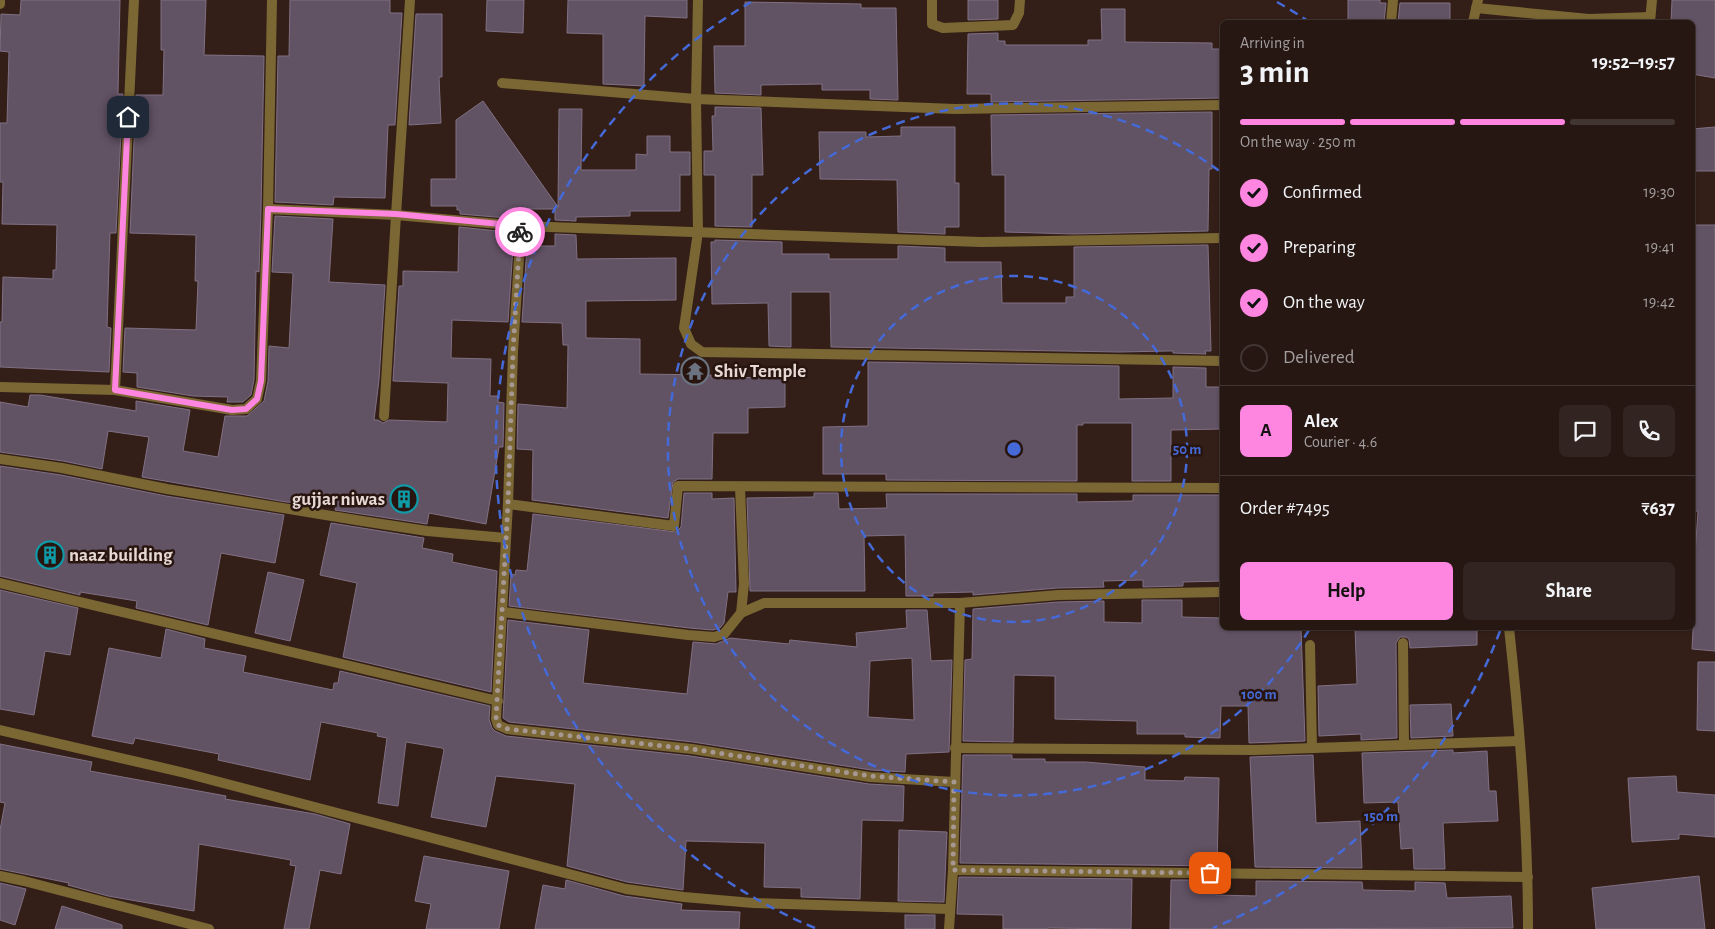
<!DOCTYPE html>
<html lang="en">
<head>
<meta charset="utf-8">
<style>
	body { margin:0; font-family:"Alegreya Sans",sans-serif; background:#322420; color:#f1f3f6; height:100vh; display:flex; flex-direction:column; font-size:19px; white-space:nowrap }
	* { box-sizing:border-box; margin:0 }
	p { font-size:16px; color:#a49f9f }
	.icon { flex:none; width:28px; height:28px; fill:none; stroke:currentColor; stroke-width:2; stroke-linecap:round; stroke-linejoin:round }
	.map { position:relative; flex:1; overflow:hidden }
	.sheet { position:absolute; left:1220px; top:20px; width:475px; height:610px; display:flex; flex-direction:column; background:#261712; border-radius:8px; box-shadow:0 1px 4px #0004,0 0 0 1px #423632 }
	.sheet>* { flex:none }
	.pin { position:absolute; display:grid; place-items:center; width:42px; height:42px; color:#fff; margin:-21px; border-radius:10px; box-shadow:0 2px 8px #0006 }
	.courier { position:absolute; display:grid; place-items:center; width:50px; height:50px; margin:-25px; border:4px solid #fe85e0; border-radius:50%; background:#fff; color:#222; box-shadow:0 1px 6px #0007 }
	.headline em { font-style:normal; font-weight:600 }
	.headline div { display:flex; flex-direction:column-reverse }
	.headline { display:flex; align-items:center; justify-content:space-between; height:85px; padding:0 20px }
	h1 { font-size:32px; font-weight:600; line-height:38px }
	.bar { display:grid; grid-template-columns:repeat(4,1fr); gap:8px 5px; align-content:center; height:60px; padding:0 20px }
	.bar i { height:6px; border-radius:4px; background:#423632 }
	.bar .selected { background:#fe85e0 }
	.bar p { grid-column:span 4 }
	.line { display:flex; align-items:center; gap:12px; padding:0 20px; border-top:1px solid #423632 }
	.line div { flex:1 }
	.round { display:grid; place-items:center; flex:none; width:52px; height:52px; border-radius:8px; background:#322420 }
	ol { padding:0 20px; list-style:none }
	li { display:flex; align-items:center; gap:15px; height:55px }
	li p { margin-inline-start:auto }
	li .icon { padding:5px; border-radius:50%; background:#fe85e0; color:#111; stroke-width:4 }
	li:last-child { color:#a49f9f }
	li i { width:28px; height:28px; border:2px solid #423632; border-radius:50% }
	.cta { display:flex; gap:10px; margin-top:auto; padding:10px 20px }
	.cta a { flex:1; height:58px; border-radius:8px; background:#fe85e0; color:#111; font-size:20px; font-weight:600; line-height:58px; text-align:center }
	.cta a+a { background:#322420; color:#f1f3f6 }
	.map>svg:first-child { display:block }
	.building { fill:#615264; stroke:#807083; fill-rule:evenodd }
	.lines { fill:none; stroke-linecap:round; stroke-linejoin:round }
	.service { stroke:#7a6733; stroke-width:10 }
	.minor { stroke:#7a6733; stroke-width:10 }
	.tertiary { stroke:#7a6733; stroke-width:10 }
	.done { stroke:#a79792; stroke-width:5; stroke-dasharray:0 9 }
	.route { stroke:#fe85e0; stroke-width:6 }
	.ring { fill:none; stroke:#456ad7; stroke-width:2.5; stroke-dasharray:9 6 }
	.labels { text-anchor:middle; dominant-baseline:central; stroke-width:5; stroke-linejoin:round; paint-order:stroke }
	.poi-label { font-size:19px; font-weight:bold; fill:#e6d8d3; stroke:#28150f; text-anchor:start }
	.centre { fill:#456ad7; stroke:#28150f; stroke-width:2.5 }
	.ring-label { font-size:15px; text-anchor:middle; font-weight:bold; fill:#456ad7; stroke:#28150f; stroke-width:5; stroke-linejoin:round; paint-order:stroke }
</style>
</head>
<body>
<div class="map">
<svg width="1715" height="929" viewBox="0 0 1715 929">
	<rect width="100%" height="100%" fill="#331f18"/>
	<g class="building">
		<path d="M21 0H120L118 94H123L116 233H110L107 327 111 328 109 372 0 367V322H2L3 277 53 279V270H56L57 225 2 224 3 182H0V123H7L9 52 0 51 1 14 20 15Z"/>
		<path d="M161 0H206L204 55 264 56 261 209 259 272 256 271 254 380 251 395 243 402H227L228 397 193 396 137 387V373L123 372 125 328 196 330 198 281H195L196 235 130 233 136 95H163L164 50H161Z"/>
		<path d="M290 0H390V13H402L395 125H388L385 198 334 197 333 205 275 202 278 56H289Z"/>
		<path d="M487 0H524L523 33 486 31Z"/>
		<path d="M568 0H687V18L645 16 644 86 603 84V34L567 33Z"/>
		<path d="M968 0H998V19L968 20Z"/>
		<path d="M1348 0H1380V3H1386L1384 22H1348Z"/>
		<path d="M1672 0H1715V78L1692 74V22H1671Z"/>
		<path d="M745 2 861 4V8H896L898 100 870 99V90H822V84L761 85V95L715 93 714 46H745Z"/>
		<path d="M1400 3H1450V22H1398Z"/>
		<path d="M1101 9H1125V42L1212 43V49H1222V98L991 102V94H967L968 34 998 33V41H1005V45H1088V40H1102Z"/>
		<path d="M416 14H442V77H439L441 123 409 125Z"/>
		<path d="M483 101 558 207 559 109H582L581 170H636V154L647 155V136H670V152H690V175H680V211H630V216L576 217V221L555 220V209H508L507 218 460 214V210H457V206H431V179H456V120Z"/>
		<path d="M715 107 761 108 763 175H752V227L715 226V175H704V151H713L712 116H715Z"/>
		<path d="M1212 112V169H1209L1208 231 1074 234 1005 232V175H992L991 115Z"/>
		<path d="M901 127H955V183H959V227H945V234L898 232 897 180 820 179 819 132H866V137L901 136Z"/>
		<path d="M1715 127V171H1692V129Z"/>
		<path d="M275 216 333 219 329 282 385 285 379 380 374 420H378L383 423 389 420 447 422 448 383 393 381 399 286H403V271L458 272 459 227 507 232V247H513L508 322 452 320 451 358 491 359 490 396H498V402L504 403 503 447H499L486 524 429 513 427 524 335 510 336 505 286 502 142 477 149 437 108 431 102 469 63 461 0 452V402L28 407 30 395H40L136 411V401L190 410 183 451 218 457 225 416H247L264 401 268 381 269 346 289 348 293 273 272 272Z"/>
		<path d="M1692 225H1715V651L1692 649 1694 612H1692V599L1698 511H1692Z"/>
		<path d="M555 234 576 235 577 259 676 258V300L586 301V338L640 339V374L711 375V378L785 377V407L748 408V433H713L712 479H678L673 482 668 518 532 500 533 450 517 449 518 404 567 408 568 345H563L562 323 522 322 527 246H555Z"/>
		<path d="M715 240 782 242V254H829V259H898V246L945 248V262H1001L1002 303H1066V297H1074V247L1208 245 1211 351H1205L1206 354 1173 353V351H1169L1119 352 831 347 830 292H791V347L769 346 768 303 712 304 711 242H715Z"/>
		<path d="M868 362 1119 366V399L1173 398V367L1206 368V387H1222V429L1171 430V481H1132V423H1083V425H1077V481L886 480V474H823V427L868 426Z"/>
		<path d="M0 466 61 475 166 496 284 515 275 563 221 553 208 625 136 608 137 601 80 592V595L0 576Z"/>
		<path d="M684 493H712V499L734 498 736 592H728L724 623 720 628 713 630 689 628 509 606 511 574 515 575 516 570 527 571 533 514 676 532 681 527Z"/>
		<path d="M814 493H838L839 509 887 508 886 494H1077V502L1133 501V495H1222V581L1183 582V586L1143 587V580L1103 581 1104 587 1058 588 973 595V592L933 593V596H906L905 535 864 536 865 591H750L747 498 814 497Z"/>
		<path d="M331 523 424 538 422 548 453 554 452 562 497 571 491 692 343 657 357 583 320 575Z"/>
		<path d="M268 572 304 580 290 641 255 633Z"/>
		<path d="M0 590 78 608 70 655 45 651 34 715 0 709Z"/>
		<path d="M1142 600H1182V617L1222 618V628H1301L1305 741 1249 743 1248 706H1221L1220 738 1185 737V734H1137V721L1055 719V676L1014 675 1013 742 963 741 965 660 972 659 973 609 1058 602 1104 601V622L1142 623Z"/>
		<path d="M906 610H927L931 661 952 660 949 752 906 754 905 772 871 770 693 742 509 722 503 718 508 620 589 630 583 683 687 694 693 642 716 644 730 638 789 644 790 640 857 647 856 633 907 628ZM912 658 914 720 868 717 870 661Z"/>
		<path d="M1355 628H1477V645L1410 648 1409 639 1406 637H1400L1396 643 1397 738 1361 740V734L1319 736 1318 686 1357 684Z"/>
		<path d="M166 629 205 639 204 648 246 656 243 672 333 690 334 683H338L340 671 490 706 489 719 492 728 495 731 506 736 691 756 869 784 904 786 903 821 862 820 860 899 801 897V888L764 887 765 843 686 841 683 890 627 882 567 866 575 784 496 776 486 827 431 817 444 750 442 748 406 742 398 806 378 803 387 738 377 736 378 733 321 722 310 780 218 760 219 754 135 738 133 744 92 736 109 648 161 658Z"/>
		<path d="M1698 662H1715V731L1697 730Z"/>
		<path d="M1451 704 1453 736 1411 738 1410 705Z"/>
		<path d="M0 744 92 762 90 771 226 796 225 799 315 814 350 824 341 874 320 870 309 929H284L296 866 290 865 291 860 199 844 194 911 108 896 68 885 69 883 0 869V830L5 803 0 802Z"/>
		<path d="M1453 750V753L1487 751 1489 791H1496L1498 821 1443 823 1445 869H1414L1413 848 1401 849 1398 802 1364 803 1362 753Z"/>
		<path d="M963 755H1012V759H1045V762H1086L1145 767V780L1184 781 1185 777 1219 778 1217 866 960 863Z"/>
		<path d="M1313 755 1316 823 1360 821 1362 868 1255 867 1250 757Z"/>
		<path d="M1676 776 1677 792 1715 795V837L1679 834V839L1632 842 1628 778Z"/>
		<path d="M899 830 947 832 944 902 898 901Z"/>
		<path d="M424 856 509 871 499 929H426L431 904 415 901Z"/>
		<path d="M1699 876 1705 929H1596L1592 888Z"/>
		<path d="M959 877 1132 879 1131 929 1048 928V929H1003V915L957 914Z"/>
		<path d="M566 880 624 896 682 904 681 910 740 912 739 929H535L543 885 565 889Z"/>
		<path d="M1171 880H1217L1216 895 1256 896V881L1362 882 1363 890 1415 891V882L1445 883 1447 898 1511 896 1513 928 1170 929Z"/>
		<path d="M0 883 26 889 15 925 0 920Z"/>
		<path d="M62 906 122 925V929H55Z"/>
		<rect x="905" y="915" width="30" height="14"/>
	</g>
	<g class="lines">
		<path class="service" d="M932 0V24L943 28 1013 25 1019 13 1020 0"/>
		<g class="minor">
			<path d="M698 0 696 99 698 232 684 328 691 344 702 352 1222 361"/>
			<path d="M0 4V0"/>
			<path d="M1476 8 1589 19 1650 17"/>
			<path d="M1391 22 1393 0"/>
			<path d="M1650 22 1652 0"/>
			<path d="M502 83 696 99 955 109 1222 105"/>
			<path d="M268 209 396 215 521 226 981 242 1222 238"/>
			<path d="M521 226 513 352 508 504 496 719 498 725 507 729 692 749 870 777 954 782"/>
			<path d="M0 387 115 390 232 410 246 409 257 399 261 381 268 209 272 0"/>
			<path d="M115 390 134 0"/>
			<path d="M384 416 396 215 410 0"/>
			<path d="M0 459 62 468 167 489 362 521 427 531 506 538"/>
			<path d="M508 504 674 526 678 486 1222 488"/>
			<path d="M0 583 498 701"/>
			<path d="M503 612 688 635 714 637 724 634 741 613 744 584 740 487"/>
			<path d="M741 613 764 603H960L1058 595 1222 592"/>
			<path d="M1403 643 1404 745"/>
			<path d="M1310 645 1312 748"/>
			<path d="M0 730 185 773 626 889 684 897 753 903 949 909"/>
			<path d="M955 748 1255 750 1519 741"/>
			<path d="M953 870 1528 877"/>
			<path d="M0 876 24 881 209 929"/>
			<path d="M949 929 953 870 960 603"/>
		</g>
		<g class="tertiary">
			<path d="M1473 22 1478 0"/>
			<path d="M1509 628C1520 727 1528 828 1528 929"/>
		</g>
	</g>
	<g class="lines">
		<path class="done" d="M520 232 513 352 508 504 496 719 498 725 508 729 692 749 870 776 954 782 953 870 1210 873"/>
		<path class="route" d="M128 117 115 390 232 410 246 409 257 399 261 381 268 209 396 214 521 226 520 232"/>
	</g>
	<g class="ring">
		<circle cx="1014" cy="449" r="173"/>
		<path d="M1309 630A346 346 0 1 1 1222 173"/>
		<path d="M1500 631A519 519 0 0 1 1213 928M815 928A519 519 0 0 1 751 2M1277 2A519 519 0 0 1 1308 21"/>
	</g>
	<defs>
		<g id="temple-ring" transform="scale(1.4375)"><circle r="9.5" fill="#28150f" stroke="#6b7280" stroke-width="1.5"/><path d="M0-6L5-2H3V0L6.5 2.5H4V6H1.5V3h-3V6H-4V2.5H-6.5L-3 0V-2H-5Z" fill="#6b7280"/></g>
		<g id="building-ring" transform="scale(1.4375)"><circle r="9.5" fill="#28150f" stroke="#0f9aa8" stroke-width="1.5"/><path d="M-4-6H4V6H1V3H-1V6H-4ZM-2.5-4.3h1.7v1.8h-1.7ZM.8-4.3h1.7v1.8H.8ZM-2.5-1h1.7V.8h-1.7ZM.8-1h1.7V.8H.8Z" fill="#0f9aa8"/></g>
	</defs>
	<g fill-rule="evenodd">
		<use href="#temple-ring" x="695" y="371"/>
		<use href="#building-ring" x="404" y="499"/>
		<use href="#building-ring" x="50" y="555"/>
	</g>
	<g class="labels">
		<g class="poi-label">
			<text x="714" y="371">Shiv Temple</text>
			<text x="385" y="499" text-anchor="end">gujjar niwas</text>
			<text x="69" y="555">naaz building</text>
		</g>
	</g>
	<circle cx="1014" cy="449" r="8" class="centre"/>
	<g class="ring-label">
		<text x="1187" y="454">50 m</text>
		<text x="1259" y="699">100 m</text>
		<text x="1381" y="821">150 m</text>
	</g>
</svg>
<div class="pin" style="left:1210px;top:873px;background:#ea580c"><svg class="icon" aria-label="bag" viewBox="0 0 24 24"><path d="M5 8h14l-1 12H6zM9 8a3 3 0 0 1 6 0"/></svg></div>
<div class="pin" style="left:128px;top:117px;background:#1f2937"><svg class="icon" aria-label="home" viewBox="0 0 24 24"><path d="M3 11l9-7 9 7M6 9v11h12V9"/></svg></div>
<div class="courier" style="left:520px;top:232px"><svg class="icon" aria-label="bike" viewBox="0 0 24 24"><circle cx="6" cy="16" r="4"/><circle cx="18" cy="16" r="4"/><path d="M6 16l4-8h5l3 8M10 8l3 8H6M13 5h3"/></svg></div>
<section class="sheet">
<div class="headline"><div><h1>3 min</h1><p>Arriving in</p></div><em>19:52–19:57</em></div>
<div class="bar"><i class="selected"></i><i class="selected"></i><i class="selected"></i><i></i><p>On the way · 250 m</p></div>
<ol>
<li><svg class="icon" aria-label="check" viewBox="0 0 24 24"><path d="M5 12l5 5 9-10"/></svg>Confirmed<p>19:30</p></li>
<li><svg class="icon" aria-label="check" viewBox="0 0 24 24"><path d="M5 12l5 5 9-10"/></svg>Preparing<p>19:41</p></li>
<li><svg class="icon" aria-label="check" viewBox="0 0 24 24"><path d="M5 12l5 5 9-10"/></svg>On the way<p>19:42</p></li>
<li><i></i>Delivered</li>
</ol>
<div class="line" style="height:90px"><b class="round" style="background:#fe85e0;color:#111">A</b><div><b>Alex</b><p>Courier · 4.6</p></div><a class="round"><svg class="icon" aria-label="chat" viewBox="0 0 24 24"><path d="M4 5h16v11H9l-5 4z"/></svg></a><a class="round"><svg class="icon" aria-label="phone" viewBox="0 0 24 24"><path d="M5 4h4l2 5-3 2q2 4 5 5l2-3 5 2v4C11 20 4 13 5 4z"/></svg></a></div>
<div class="line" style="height:65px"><div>Order #7495</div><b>₹637</b></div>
<div class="cta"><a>Help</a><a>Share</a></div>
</section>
</div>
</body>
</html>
